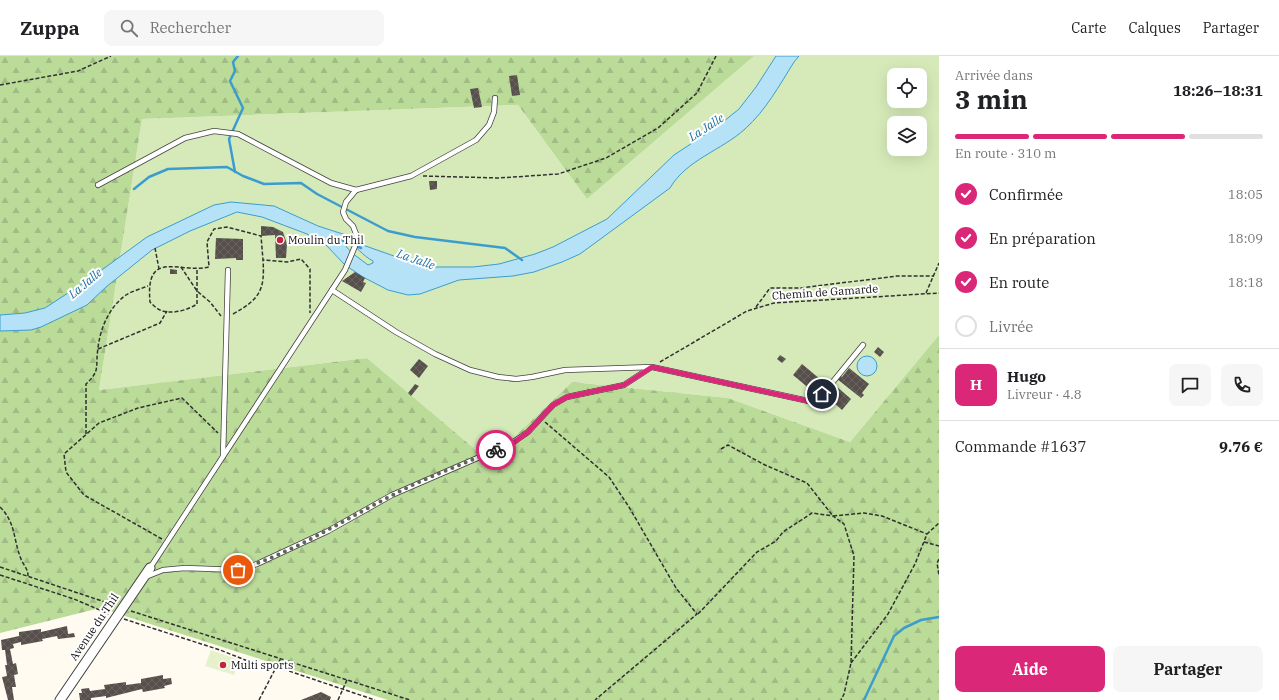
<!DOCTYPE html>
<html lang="fr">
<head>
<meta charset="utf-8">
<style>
	body { margin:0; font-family:"IBM Plex Serif",serif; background:#f6f6f6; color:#202124; height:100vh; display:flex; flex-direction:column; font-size:15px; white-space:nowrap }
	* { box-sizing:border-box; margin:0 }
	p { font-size:13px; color:#757577 }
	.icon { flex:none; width:22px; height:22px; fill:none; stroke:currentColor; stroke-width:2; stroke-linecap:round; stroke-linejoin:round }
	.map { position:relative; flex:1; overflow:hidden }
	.panel { display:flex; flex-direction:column; background:#fff; width:340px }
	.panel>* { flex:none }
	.tools { position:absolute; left:887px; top:12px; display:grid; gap:8px }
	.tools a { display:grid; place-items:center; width:40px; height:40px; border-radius:8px; background:#fff; box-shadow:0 4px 16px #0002; font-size:20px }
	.pin { position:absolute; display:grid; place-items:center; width:34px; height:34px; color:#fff; margin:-17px; border:2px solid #fff; border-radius:50%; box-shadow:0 1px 4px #0007 }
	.courier { position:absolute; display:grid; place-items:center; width:40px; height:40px; margin:-20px; border:3px solid #db2777; border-radius:50%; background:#fff; color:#222; box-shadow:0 1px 5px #0007 }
	.head em { font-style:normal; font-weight:700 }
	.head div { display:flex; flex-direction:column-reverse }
	.head { display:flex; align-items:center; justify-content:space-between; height:68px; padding:0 16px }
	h1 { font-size:26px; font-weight:700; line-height:30px }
	.bar { display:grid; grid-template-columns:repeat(4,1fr); gap:6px 4px; align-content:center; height:48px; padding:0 16px }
	.bar i { height:5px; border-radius:3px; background:#e0e0e0 }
	.bar .selected { background:#db2777 }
	.bar p { grid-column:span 4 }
	.line { display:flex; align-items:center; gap:10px; padding:0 16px; border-top:1px solid #e0e0e0 }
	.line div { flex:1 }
	.round { display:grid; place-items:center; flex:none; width:42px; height:42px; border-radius:8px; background:#f6f6f6 }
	ol { padding:0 16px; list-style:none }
	li { display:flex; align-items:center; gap:12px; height:44px }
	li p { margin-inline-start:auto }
	li .icon { padding:4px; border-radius:50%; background:#db2777; color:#fff; stroke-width:4 }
	li:last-child { color:#757577 }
	li i { width:22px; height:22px; border:2px solid #e0e0e0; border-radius:50% }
	.action { display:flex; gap:8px; margin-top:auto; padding:8px 16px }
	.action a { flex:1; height:46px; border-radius:8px; background:#db2777; color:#fff; font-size:16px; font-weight:700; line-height:46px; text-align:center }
	.action a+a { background:#f6f6f6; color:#202124 }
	header { display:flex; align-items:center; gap:24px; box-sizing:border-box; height:56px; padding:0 20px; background:#fff; border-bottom:1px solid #e0e0e0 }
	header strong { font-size:19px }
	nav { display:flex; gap:22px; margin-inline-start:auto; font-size:14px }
	.search { width:280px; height:36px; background:#f6f6f6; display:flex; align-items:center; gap:10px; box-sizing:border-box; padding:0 14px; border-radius:8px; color:#757577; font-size:15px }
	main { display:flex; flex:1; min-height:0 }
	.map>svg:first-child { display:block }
	.grass { fill:#d6eab9; fill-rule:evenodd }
	.forest { fill:url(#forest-firs) }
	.pitch { fill:#e6f1cb }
	.water { fill:#b5e2f6; stroke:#3b9dce; fill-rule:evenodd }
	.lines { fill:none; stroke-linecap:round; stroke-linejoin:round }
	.stream { stroke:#3b9dce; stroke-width:2.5 }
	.building { fill:url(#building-cross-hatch) }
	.service-casing { stroke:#424242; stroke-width:6 }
	.minor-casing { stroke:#424242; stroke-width:11 }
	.path { stroke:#313131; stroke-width:1.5; stroke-dasharray:4 2; stroke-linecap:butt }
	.service { stroke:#fff; stroke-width:4.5 }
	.minor { stroke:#fff; stroke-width:9 }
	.done { stroke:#63625e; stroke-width:4; stroke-dasharray:0 7.2 }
	.route { stroke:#db2777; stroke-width:5 }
	.poi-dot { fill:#c02637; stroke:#fff; stroke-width:1.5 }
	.labels { text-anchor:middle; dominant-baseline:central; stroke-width:4; stroke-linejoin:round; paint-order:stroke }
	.poi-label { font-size:11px; fill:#0f0f0f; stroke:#fff; text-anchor:start }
	.street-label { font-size:11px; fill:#0f0f0f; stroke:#fff }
	.water-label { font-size:12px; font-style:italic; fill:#176ea2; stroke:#fff }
</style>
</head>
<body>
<header>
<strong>Zuppa</strong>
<div class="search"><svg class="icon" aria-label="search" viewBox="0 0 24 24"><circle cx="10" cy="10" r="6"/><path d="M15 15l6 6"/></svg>Rechercher</div>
<nav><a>Carte</a><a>Calques</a><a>Partager</a></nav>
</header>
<main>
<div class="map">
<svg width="939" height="644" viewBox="0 0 939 644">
	<defs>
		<pattern id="forest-firs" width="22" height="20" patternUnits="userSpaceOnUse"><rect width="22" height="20" fill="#bbdb99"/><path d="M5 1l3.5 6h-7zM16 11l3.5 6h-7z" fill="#a0bb83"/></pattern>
		<pattern id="building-cross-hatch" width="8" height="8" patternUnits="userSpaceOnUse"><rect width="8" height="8" fill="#574f4b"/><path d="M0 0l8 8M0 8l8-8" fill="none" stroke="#6a6461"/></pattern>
	</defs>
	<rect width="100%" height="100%" fill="#fffbf0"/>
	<path class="grass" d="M754 0H939V279L850 386 728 342 572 326 489 405 367 302 99 334 142 63 518 49 587 143ZM894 19H920V45H894ZM894 67H920V93H894Z"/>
	<path class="forest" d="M0 0H754L587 143 518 49 142 63 99 334 367 302 489 405 572 326 728 342 850 386 939 279V644H388L100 552 0 577Z"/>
	<path class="pitch" d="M211 594 239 604 234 619 205 610Z"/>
	<g class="water">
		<path d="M776 0H799L794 6C779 30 766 54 745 73 722 94 686 104 670 132L580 198 562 206 534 216 513 220 459 224 420 238 408 239 388 234 363 221 345 209 326 189 307 178 262 161 237 156 190 175 152 194 106 231 87 249 41 271 31 274 0 275V259L25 257 45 252 88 224 147 181 214 149 231 146 274 150 318 170 349 180 360 188 425 211H473L499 208 535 198 553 191 607 163 674 99 718 70 739 53 756 31ZM346 183C356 190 363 200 373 205V207L368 209 352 197 343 187Z"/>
		<circle cx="867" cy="310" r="10"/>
	</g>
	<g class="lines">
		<g class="stream">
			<path d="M235 116 229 83 243 52 230 25 235 15 233 6 238 0"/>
			<path d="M134 133 149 121 168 113 227 111 243 120 264 128 301 127 317 138 388 175 415 181 505 192 522 204"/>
			<path d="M342 184 361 192"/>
			<path d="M864 644 894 580 904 572 921 564 939 561"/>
		</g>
	</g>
	<g class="building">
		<path d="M517 19 520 39 512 40 509 20Z"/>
		<path d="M478 32 482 51 474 52 470 33Z"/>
		<path d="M429 125H437V133L430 134Z"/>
		<path d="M261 170 273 171 283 176 287 188 286 202H276L275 179 261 180Z"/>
		<path d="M216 182 243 183V204H236V202L215 203Z"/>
		<path d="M170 213 177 214V218H170Z"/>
		<path d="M355 216 365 222 363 226 366 227 361 236 342 225Z"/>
		<path d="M878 291 884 296 880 301 874 296Z"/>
		<path d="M780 299 786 303 782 307 777 303Z"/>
		<path d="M419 303 428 310 419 322 410 314Z"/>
		<path d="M802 308 826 328 817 339 793 319Z"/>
		<path d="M849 312 869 328 862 337 864 339 861 342 837 323 840 319 842 321Z"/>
		<path d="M415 328 419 330 411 340 408 337Z"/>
		<path d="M837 331 851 343 842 354 828 342Z"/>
		<path d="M67 570 68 578 74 577 75 581 58 583 57 580 42 583 43 585 21 589V586L13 588 14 592 10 593 13 608 16 607 18 618 14 619 16 631H12L14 644H8L2 621 7 620 5 609H7L5 594H2L1 584 19 580V576L41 573V576Z"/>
		<path d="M163 619V623L171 622 172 628 164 630 165 632 143 636 142 633 106 642V640L91 642V644H80L79 637H82L81 633 89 632 90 635 105 633 104 629 126 626V629L141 627V623Z"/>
		<path d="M321 636 331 641 330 644H301Z"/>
	</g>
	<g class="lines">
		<g class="service-casing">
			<g id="service">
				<path d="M98 129 185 82 214 75 238 78 331 127 356 134"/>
				<path d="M332 234 396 276 435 298 470 314 498 321 516 323 532 321 565 314 652 311 813 346 818 344 863 289"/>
				<path d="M223 400 228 214"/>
				<path d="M150 512 345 214 358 183 353 170 346 163 343 156 346 146 356 134 411 120 476 84 489 69 494 56 495 42"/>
				<path d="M148 520 163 514 185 512 238 514 257 508 328 475 392 439 512 387 528 376 553 349 567 341 624 329 650 312"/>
			</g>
		</g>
		<g class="minor-casing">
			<path id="minor" d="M60 644 150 512"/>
		</g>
		<g class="path">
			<path d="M0 29 78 15 111 0"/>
			<path d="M423 120 499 122 558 118 606 102 658 72 697 37 716 0"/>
			<path d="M155 192 159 213"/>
			<path d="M181 211 197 235 210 246 221 260"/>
			<path d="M197 214V248C188 254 172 259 160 254 157 253 153 249 150 246 145 192 180 218 209 211L207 186 214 173 227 171 261 180 263 204 287 206 301 203 310 213V257"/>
			<path d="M926 237 939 207"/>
			<path d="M756 251 770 232H801L897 220H934"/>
			<path d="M233 258C260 243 265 234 263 204"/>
			<path d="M98 293 160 267 167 255"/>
			<path d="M660 306 747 255 774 247 939 237"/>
			<path d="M545 366 609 421 629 451 676 532 697 558 595 644"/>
			<path d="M86 378V328C101 314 95 311 98 292 100 273 109 251 126 239 132 235 141 233 148 230"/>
			<path d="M721 393 728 389 765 409 807 427 833 460 864 457 882 460 927 478"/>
			<path d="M0 451C16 467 13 483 21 503 23 509 28 512 28 520"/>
			<path d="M162 483 84 439 66 416 64 398 99 367 138 352 182 342 218 377"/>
			<path d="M924 486 939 490"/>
			<path d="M939 503 937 507 939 519"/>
			<path d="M0 511 114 549"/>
			<path d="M0 519 74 543 109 558"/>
			<path d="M131 555 410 644"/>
			<path d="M698 558 757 496 776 485 783 476 812 457 833 460 844 468 854 500 851 607 844 638 841 644"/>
			<path d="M124 563 220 594 263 611H277L375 644"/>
			<path d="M851 607 888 558 915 508 927 478 939 467"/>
			<path d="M259 644 281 602"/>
			<path d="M338 644 347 624"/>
		</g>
		<use href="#service" class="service"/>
		<use href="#minor" class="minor"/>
	</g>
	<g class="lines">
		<path class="done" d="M238 514C292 497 340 466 391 440 424 422 461 409 496 394"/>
		<path class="route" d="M496 394 512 388 528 376 553 349 567 341 624 329 652 311 808 345C815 346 818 344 822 338"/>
	</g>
	<g class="poi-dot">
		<circle cx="280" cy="184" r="4"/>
		<circle cx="223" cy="609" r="4"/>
	</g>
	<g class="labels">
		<g class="poi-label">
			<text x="288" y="184">Moulin du Thil</text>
			<text x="231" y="609">Multi sports</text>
		</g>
		<g class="street-label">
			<text transform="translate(825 236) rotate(-4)">Chemin de Gamarde</text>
			<text transform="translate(94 571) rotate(-56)">Avenue du Thil</text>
		</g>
		<g class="water-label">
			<text transform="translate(706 71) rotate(-33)">La Jalle</text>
			<text transform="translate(416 203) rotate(19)">La Jalle</text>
			<text transform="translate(85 227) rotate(-40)">La Jalle</text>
		</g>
	</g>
</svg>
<div class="tools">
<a><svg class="icon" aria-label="locate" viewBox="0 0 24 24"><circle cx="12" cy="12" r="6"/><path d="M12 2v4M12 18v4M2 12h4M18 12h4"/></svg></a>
<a><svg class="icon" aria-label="layers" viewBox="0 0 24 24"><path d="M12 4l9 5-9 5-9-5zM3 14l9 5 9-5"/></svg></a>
</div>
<div class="pin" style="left:238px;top:514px;background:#ea580c"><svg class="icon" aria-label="bag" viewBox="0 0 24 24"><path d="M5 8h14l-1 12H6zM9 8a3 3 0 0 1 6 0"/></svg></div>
<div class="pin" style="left:822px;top:338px;background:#1f2937"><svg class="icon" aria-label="home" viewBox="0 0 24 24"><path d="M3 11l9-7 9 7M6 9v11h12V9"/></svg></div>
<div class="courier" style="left:496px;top:394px"><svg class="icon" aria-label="bike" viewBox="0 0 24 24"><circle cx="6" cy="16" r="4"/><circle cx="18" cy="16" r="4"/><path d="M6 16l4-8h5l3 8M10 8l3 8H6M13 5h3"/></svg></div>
</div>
<section class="panel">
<div class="head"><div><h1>3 min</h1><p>Arrivée dans</p></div><em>18:26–18:31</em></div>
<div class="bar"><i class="selected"></i><i class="selected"></i><i class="selected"></i><i></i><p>En route · 310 m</p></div>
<ol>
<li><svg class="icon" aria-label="check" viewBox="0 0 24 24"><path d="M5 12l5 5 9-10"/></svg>Confirmée<p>18:05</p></li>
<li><svg class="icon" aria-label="check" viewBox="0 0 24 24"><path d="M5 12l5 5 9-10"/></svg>En préparation<p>18:09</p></li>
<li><svg class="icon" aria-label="check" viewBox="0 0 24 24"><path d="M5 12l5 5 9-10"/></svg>En route<p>18:18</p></li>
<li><i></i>Livrée</li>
</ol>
<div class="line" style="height:72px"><b class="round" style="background:#db2777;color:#fff">H</b><div><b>Hugo</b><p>Livreur · 4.8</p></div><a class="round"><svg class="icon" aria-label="chat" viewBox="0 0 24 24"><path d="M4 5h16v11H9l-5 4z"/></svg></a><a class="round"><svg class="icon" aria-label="phone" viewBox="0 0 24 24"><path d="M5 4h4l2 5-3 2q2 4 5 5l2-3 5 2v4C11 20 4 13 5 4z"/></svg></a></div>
<div class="line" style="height:52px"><div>Commande #1637</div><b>9.76 €</b></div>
<div class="action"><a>Aide</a><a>Partager</a></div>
</section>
</main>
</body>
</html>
